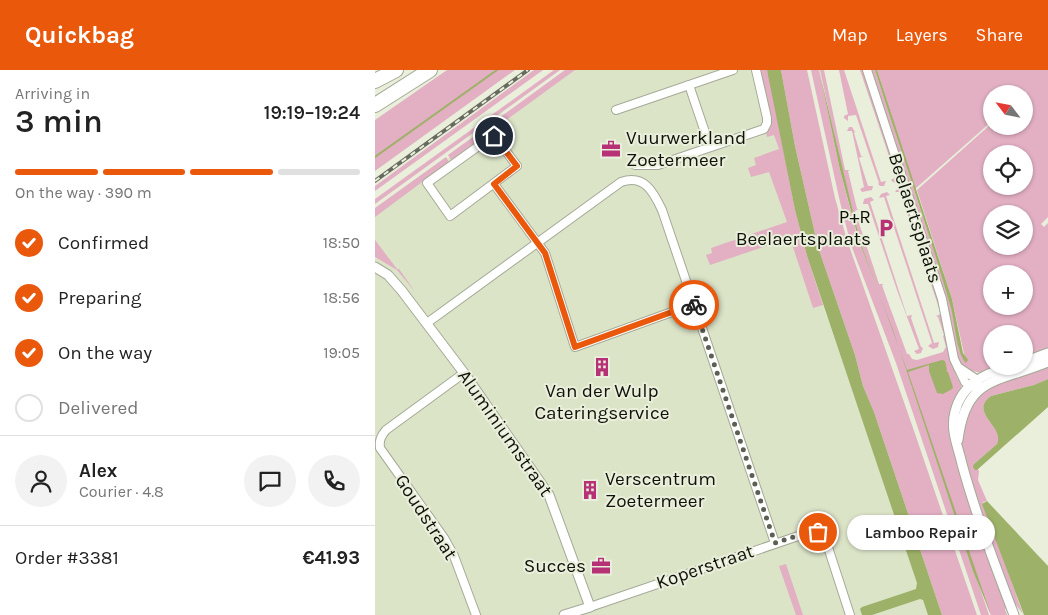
<!DOCTYPE html>
<html lang="en">
<head>
<meta charset="utf-8">
<style>
	body { margin:0; font-family:Karla,sans-serif; background:#f2f2f2; color:#222; height:100vh; display:flex; flex-direction:column; font-size:19px; white-space:nowrap }
	* { box-sizing:border-box; margin:0 }
	p { font-size:16px; color:#767676 }
	.icon { flex:none; width:28px; height:28px; fill:none; stroke:currentColor; stroke-width:2; stroke-linecap:round; stroke-linejoin:round }
	.map { position:relative; flex:1; overflow:hidden }
	.drawer { display:flex; flex-direction:column; background:#fff; width:375px }
	.drawer>* { flex:none }
	.needle { width:32px; rotate:302deg }
	.tools { position:absolute; left:608px; top:15px; display:grid; gap:10px }
	.tools a { display:grid; place-items:center; width:50px; height:50px; border-radius:50%; background:#fff; box-shadow:0 1px 4px #0004; font-size:25px }
	.pin { position:absolute; display:grid; place-items:center; width:42px; height:42px; color:#fff; margin:-21px; border:2px solid #fff; border-radius:50%; box-shadow:0 1px 5px #0007 }
	.courier { position:absolute; display:grid; place-items:center; width:50px; height:50px; margin:-25px; border:4px solid #ea580c; border-radius:50%; background:#fff; color:#222; box-shadow:0 1px 6px #0007 }
	.bubble { position:absolute; height:35px; border-radius:18px; background:#fff; box-shadow:0 1px 4px #0004; font-size:16px; font-weight:600; line-height:35px; text-align:center }
	.head em { font-style:normal; font-weight:600 }
	.head div { display:flex; flex-direction:column-reverse }
	.head { display:flex; align-items:center; justify-content:space-between; height:85px; padding:0 15px }
	h1 { font-size:32px; font-weight:600; line-height:38px }
	.bar { display:grid; grid-template-columns:repeat(4,1fr); gap:8px 5px; align-content:center; height:60px; padding:0 15px }
	.bar i { height:6px; border-radius:4px; background:#e0e0e0 }
	.bar .on { background:#ea580c }
	.bar p { grid-column:span 4 }
	.line { display:flex; align-items:center; gap:12px; padding:0 15px; border-top:1px solid #e0e0e0 }
	.line div { flex:1 }
	.round { display:grid; place-items:center; flex:none; width:52px; height:52px; border-radius:26px; background:#f2f2f2 }
	ol { padding:0 15px; list-style:none }
	li { display:flex; align-items:center; gap:15px; height:55px }
	li p { margin-inline-start:auto }
	li .icon { padding:5px; border-radius:50%; background:#ea580c; color:#fff; stroke-width:4 }
	li:last-child { color:#767676 }
	li i { width:28px; height:28px; border:2px solid #e0e0e0; border-radius:50% }
	header { display:flex; align-items:center; gap:30px; box-sizing:border-box; height:70px; padding:0 25px; background:#ea580c; color:#fff }
	header strong { font-size:24px }
	nav { display:flex; gap:28px; margin-inline-start:auto; font-size:18px }
	main { display:flex; flex:1; min-height:0 }
	.map>svg:first-child { display:block }
	.built { fill:#dce4c8 }
	.green { fill:#e2afc3; fill-rule:evenodd }
	.water { fill:#9eb168 }
	.lines { fill:none; stroke-linecap:round; stroke-linejoin:round }
	.stream { stroke:#9eb168; stroke-width:2 }
	.minor-casing { stroke:#a4aa97; stroke-width:10 }
	.tertiary-casing { stroke:#a4aa97; stroke-width:11 }
	.motorway-casing { stroke:#a4aa97; stroke-width:16 }
	.minor { stroke:#fff; stroke-width:8 }
	.tertiary { stroke:#fff; stroke-width:9 }
	.motorway { stroke:#fff; stroke-width:14 }
	.rail-casing { stroke:#676a5e; stroke-width:4 }
	.rail { stroke:#e9efdb; stroke-width:2; stroke-dasharray:5.5; stroke-linecap:butt }
	.done { stroke:#5c5f53; stroke-width:5; stroke-dasharray:0 9 }
	.route { stroke:#ea580c; stroke-width:6 }
	.labels { text-anchor:middle; dominant-baseline:central; stroke-width:4; stroke-linejoin:round; paint-order:stroke }
	.poi-label { font-size:19px; fill:#10110a; stroke:#e9efdb; text-anchor:start }
	.street-label { font-size:19px; fill:#10110a; stroke:#e9efdb }
</style>
</head>
<body>
<header>
<strong>Quickbag</strong>
<nav><a>Map</a><a>Layers</a><a>Share</a></nav>
</header>
<main>
<section class="drawer">
<div class="head"><div><h1>3 min</h1><p>Arriving in</p></div><em>19:19–19:24</em></div>
<div class="bar"><i class="on"></i><i class="on"></i><i class="on"></i><i></i><p>On the way · 390 m</p></div>
<ol>
<li><svg class="icon" aria-label="check" viewBox="0 0 24 24"><path d="M5 12l5 5 9-10"/></svg>Confirmed<p>18:50</p></li>
<li><svg class="icon" aria-label="check" viewBox="0 0 24 24"><path d="M5 12l5 5 9-10"/></svg>Preparing<p>18:56</p></li>
<li><svg class="icon" aria-label="check" viewBox="0 0 24 24"><path d="M5 12l5 5 9-10"/></svg>On the way<p>19:05</p></li>
<li><i></i>Delivered</li>
</ol>
<div class="line" style="height:90px"><a class="round"><svg class="icon" aria-label="person" viewBox="0 0 24 24"><circle cx="12" cy="8" r="4"/><path d="M4 21q1-7 8-7t8 7"/></svg></a><div><b>Alex</b><p>Courier · 4.8</p></div><a class="round"><svg class="icon" aria-label="chat" viewBox="0 0 24 24"><path d="M4 5h16v11H9l-5 4z"/></svg></a><a class="round"><svg class="icon" aria-label="phone" viewBox="0 0 24 24"><path d="M5 4h4l2 5-3 2q2 4 5 5l2-3 5 2v4C11 20 4 13 5 4z"/></svg></a></div>
<div class="line" style="height:65px"><div>Order #3381</div><b>€41.93</b></div>
</section>
<div class="map">
<svg width="673" height="545" viewBox="0 0 673 545">
	<rect width="100%" height="100%" fill="#e9efdb"/>
	<path class="built" d="M192 0H388L431 187 496 372 553 545H0V142Z"/>
	<g class="green">
		<path d="M72 0H140L0 101V50Z"/>
		<path d="M159 0H168L0 121V116Z"/>
		<path d="M179 0H185L0 134V129Z"/>
		<path d="M190 0H200L76 90 73 85Z"/>
		<path d="M386 0H392L394 6 420 140 432 186 448 235 438 238 415 168 335 195 331 185 337 183 336 178 412 152 394 102 376 107 373 98 381 95 379 88 404 79 399 65 392 67 391 62 396 57Z"/>
		<path d="M406 0H432L460 128 472 170 537 355 602 545H567L499 342 488 316 480 285 443 177 420 76Z"/>
		<path d="M436 0H444L465 100 482 165 507 232 485 171 465 92 445 0H449L470 100H475L473 101 482 139H484L480 141 504 214H509L507 215 509 221 532 284H534L537 289 542 290 568 282 571 277 568 266 569 265 563 247 561 246 566 244 525 122H520L523 118 527 120 565 233 575 286 581 305 586 315V320L577 345 632 538 630 539 632 545H616L614 541 522 272 614 545H606L521 293 476 175 465 132Z"/>
		<path d="M464 0H469L506 112 511 111 509 116H505L503 114 504 113 481 45 473 46V51L469 48V46L473 44Z"/>
		<path d="M485 0H488L523 107 521 113 518 112 516 110 521 107Z"/>
		<path d="M496 0H500L566 202 578 244 584 280 590 288 577 229 542 120 616 54V56H649V24L653 19 648 24H616V52L540 119 502 0H673V147L666 154 669 157 673 153V280L649 289V264H616V296H626L606 303 590 299 585 292 580 279 572 234ZM616 84H649V116H616ZM616 144H649V176H616ZM616 204H649V236H616Z"/>
		<path d="M474 57H477L480 62 479 63 486 86H488L484 88 493 116H498L497 120 487 122 485 119 489 117 477 61H472Z"/>
		<path d="M71 87 74 92 0 147V138Z"/>
		<path d="M512 122 515 125 511 126 559 273 564 272 563 277 558 279 553 276 557 273 509 127 504 128 506 124Z"/>
		<path d="M496 127 499 130 495 132 532 246 537 245 536 248 546 277 548 278 546 283 542 284 539 281 544 279 522 220 493 134H488L489 129Z"/>
		<path d="M0 170 22 199H24L41 223 22 200 0 187Z"/>
		<path d="M673 293V309L659 315 616 326C593 342 630 357 622 374L599 394 604 401 603 410 612 431 608 432 648 544 641 535H639L609 456 591 394 586 371 587 351 605 321Z"/>
		<path d="M411 494 428 545H421L404 496Z"/>
	</g>
	<g class="water">
		<path d="M392 0H406L420 76 443 177 480 285 488 316 499 342 567 545H553L548 530 545 529 497 545H487L485 539 487 537 541 519 542 513 432 186 420 140Z"/>
		<path d="M444 0 485 171 532 300 567 290 570 291 572 300 571 301 573 302 578 317 577 319 568 324 562 323 554 301V295L533 302 616 545 598 501 518 260 484 171 465 100Z"/>
		<path d="M500 0H502L577 229 588 283 593 290 591 293C581 282 580 253 576 238 553 158 525 79 500 0Z"/>
		<path d="M673 309V337L602 400H600L598 397 599 394 622 374C630 357 593 342 616 326L659 315Z"/>
		<path d="M612 431 673 496V545H649L607 434Z"/>
	</g>
	<g class="lines">
		<path class="stream" d="M0 87 122 0"/>
		<g class="minor-casing">
			<g id="minor">
				<path d="M492 0 567 229 579 289 590 312 595 316 604 318"/>
				<path d="M314 15 335 77"/>
				<path d="M241 40 358 0"/>
				<path d="M119 65 142 96 75 146 52 113Z"/>
				<path d="M260 95H283L389 59 392 53V48L381 0"/>
				<path d="M119 114 170 183 200 277 319 234"/>
				<path d="M52 253 246 112C269 104 278 121 287 140L400 473"/>
				<path d="M583 297 601 309 603 315"/>
				<path d="M89 303 11 360C6 366 4 370 5 378L69 468 79 486 101 545"/>
				<path d="M215 537 435 462C441 462 445 463 450 468L475 545"/>
			</g>
		</g>
		<g class="tertiary-casing">
			<g id="tertiary">
				<path d="M0 197 13 205 27 221 89 303 174 425 215 537 189 545"/>
				<path d="M649 292 673 283"/>
				<path d="M635 296C610 304 587 313 580 342 575 360 583 376 587 394 601 445 620 495 639 545"/>
				<path d="M583 370C591 305 623 313 673 292"/>
			</g>
		</g>
		<g class="motorway-casing">
			<g id="motorway">
				<path d="M0 11 21 0"/>
				<path d="M0 35 55 0"/>
			</g>
		</g>
		<use href="#minor" class="minor"/>
		<use href="#tertiary" class="tertiary"/>
		<use href="#motorway" class="motorway"/>
		<g class="rail-casing">
			<path id="rail" d="M0 111 153 0"/>
		</g>
		<use href="#rail" class="rail"/>
	</g>
	<g class="lines">
		<path class="done" d="M319 235 400 473 434 462H443"/>
		<path class="route" d="M119 66 142 96 119 114 170 183 200 277 319 234V235"/>
	</g>
	<defs>
		<g id="office-bare" transform="scale(1.5)"><path d="M-6-3h4V-5.5h4V-3h4V5H-6ZM-1-4.5V-3h2v-1.5ZM-6 0V1H6V0Z" fill="#b63176" stroke="#e9efdb" stroke-width="2.5" paint-order="stroke"/></g>
		<g id="parking-bare" transform="scale(1.5)"><path d="M-3.5-5.5H1a3.5 3.5 0 0 1 0 7H-1V5.5H-3.5ZM-1-3.4V-.6H.8a1.4 1.4 0 0 0 0-2.8Z" fill="#b63176" stroke="#e9efdb" stroke-width="2.5" paint-order="stroke"/></g>
		<g id="building-bare" transform="scale(1.5)"><path d="M-4-6H4V6H1V3H-1V6H-4ZM-2.5-4.3h1.7v1.8h-1.7ZM.8-4.3h1.7v1.8H.8ZM-2.5-1h1.7V.8h-1.7ZM.8-1h1.7V.8H.8Z" fill="#b63176" stroke="#e9efdb" stroke-width="2.5" paint-order="stroke"/></g>
	</defs>
	<g fill-rule="evenodd">
		<use href="#office-bare" x="236" y="79"/>
		<use href="#parking-bare" x="511" y="158"/>
		<use href="#building-bare" x="227" y="297"/>
		<use href="#building-bare" x="215" y="420"/>
		<use href="#office-bare" x="226" y="496"/>
	</g>
	<g class="labels">
		<g class="poi-label">
			<text x="251" y="68">Vuurwerkland<tspan x="251" dy="22">Zoetermeer</tspan></text>
			<text x="496" y="147" text-anchor="end">P+R<tspan x="496" dy="22">Beelaertsplaats</tspan></text>
			<text x="227" y="321" text-anchor="middle">Van der Wulp<tspan x="227" dy="22">Cateringservice</tspan></text>
			<text x="230" y="409">Verscentrum<tspan x="230" dy="22">Zoetermeer</tspan></text>
			<text x="211" y="496" text-anchor="end">Succes</text>
		</g>
		<g class="street-label">
			<text transform="translate(540 148) rotate(72)">Beelaertsplaats</text>
			<text transform="translate(130 363) rotate(55)">Aluminiumstraat</text>
			<text transform="translate(51 447) rotate(57)">Goudstraat</text>
			<text transform="translate(330 497) rotate(-19)">Koperstraat</text>
		</g>
	</g>
</svg>
<div class="tools">
<a><svg class="needle" viewBox="-14 -14 28 28"><path d="M0-13l5 13h-10z" fill="#e53935"/><path d="M0 13l5-13h-10z" fill="#767676"/></svg></a>
<a><svg class="icon" aria-label="locate" viewBox="0 0 24 24"><circle cx="12" cy="12" r="6"/><path d="M12 2v4M12 18v4M2 12h4M18 12h4"/></svg></a>
<a><svg class="icon" aria-label="layers" viewBox="0 0 24 24"><path d="M12 4l9 5-9 5-9-5zM3 14l9 5 9-5"/></svg></a>
<a>+</a>
<a>−</a>
</div>
<div class="pin" style="left:443px;top:462px;background:#ea580c"><svg class="icon" aria-label="bag" viewBox="0 0 24 24"><path d="M5 8h14l-1 12H6zM9 8a3 3 0 0 1 6 0"/></svg></div>
<div class="pin" style="left:119px;top:66px;background:#1f2937"><svg class="icon" aria-label="home" viewBox="0 0 24 24"><path d="M3 11l9-7 9 7M6 9v11h12V9"/></svg></div>
<div class="courier" style="left:319px;top:235px"><svg class="icon" aria-label="bike" viewBox="0 0 24 24"><circle cx="6" cy="16" r="4"/><circle cx="18" cy="16" r="4"/><path d="M6 16l4-8h5l3 8M10 8l3 8H6M13 5h3"/></svg></div>
<div class="bubble" style="left:472px;top:445px;width:148px">Lamboo Repair</div>
</div>
</main>
</body>
</html>
